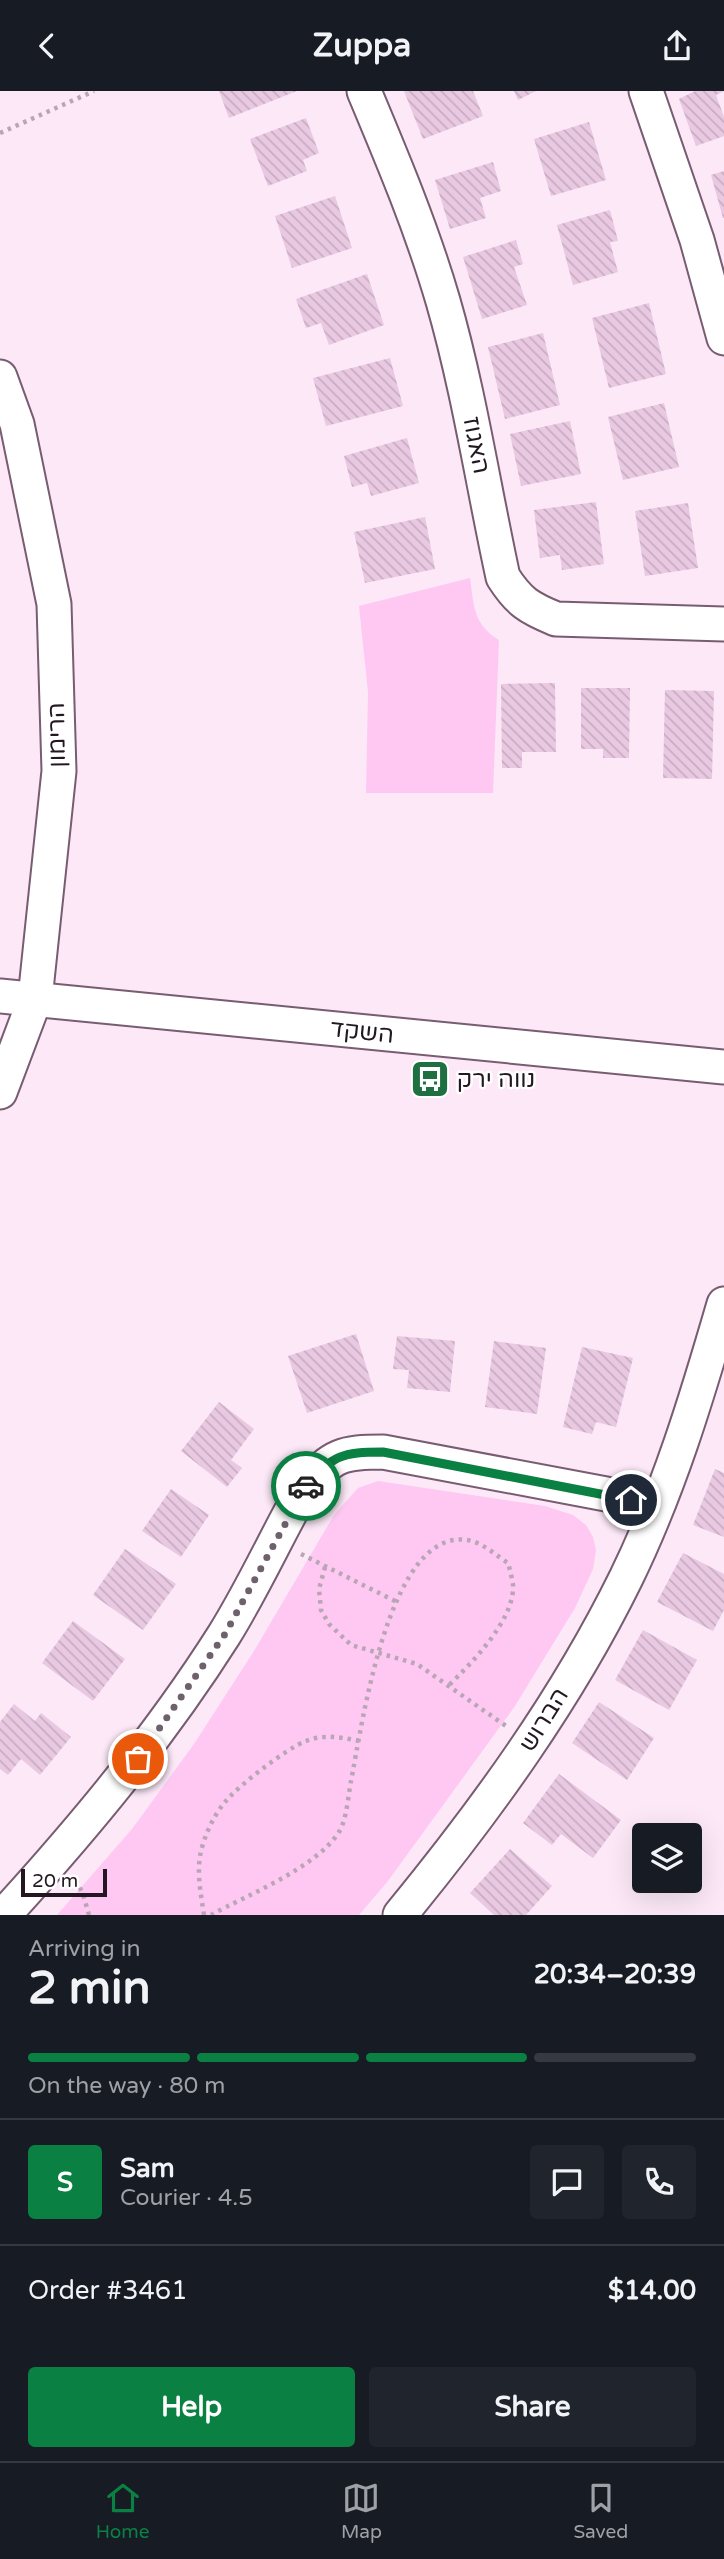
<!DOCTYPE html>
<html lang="en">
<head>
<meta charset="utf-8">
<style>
	body { margin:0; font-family:"Varela Round",Heebo,sans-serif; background:#20242c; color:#f1f3f6; height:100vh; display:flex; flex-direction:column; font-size:26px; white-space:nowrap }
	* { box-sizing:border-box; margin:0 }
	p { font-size:23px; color:#9ea1a6 }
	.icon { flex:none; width:38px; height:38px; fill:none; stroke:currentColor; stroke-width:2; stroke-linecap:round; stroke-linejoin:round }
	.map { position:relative; height:1824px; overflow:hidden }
	.side { display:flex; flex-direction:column; background:#171b24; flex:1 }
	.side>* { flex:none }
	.buttons { position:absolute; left:632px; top:1732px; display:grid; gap:14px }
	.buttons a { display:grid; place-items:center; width:70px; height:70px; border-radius:7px; background:#171b24; box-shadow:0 7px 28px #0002; font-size:35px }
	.scale { position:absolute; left:21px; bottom:18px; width:86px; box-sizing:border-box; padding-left:7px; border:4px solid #231821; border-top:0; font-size:19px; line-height:24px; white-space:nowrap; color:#231821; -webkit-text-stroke:5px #fff; paint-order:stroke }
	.pin { position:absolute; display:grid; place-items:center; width:60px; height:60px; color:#fff; margin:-30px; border:4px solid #fff; border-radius:50%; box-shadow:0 2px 7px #0007 }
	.courier { position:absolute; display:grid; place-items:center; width:70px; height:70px; margin:-35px; border:5px solid #0b8043; border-radius:50%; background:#fff; color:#222; box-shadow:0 2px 9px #0007 }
	.headline em { font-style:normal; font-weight:700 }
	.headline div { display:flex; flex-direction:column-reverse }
	.headline { display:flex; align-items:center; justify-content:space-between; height:119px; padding:0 28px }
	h1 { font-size:46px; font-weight:700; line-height:52px }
	.bar { display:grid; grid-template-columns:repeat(4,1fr); gap:10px 7px; align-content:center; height:84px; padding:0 28px }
	.bar i { height:9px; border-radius:5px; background:#363941 }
	.bar .selected { background:#0b8043 }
	.bar p { grid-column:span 4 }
	.line { display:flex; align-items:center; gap:18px; padding:0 28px; border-top:2px solid #363941 }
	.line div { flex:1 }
	.round { display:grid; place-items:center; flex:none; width:74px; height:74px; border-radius:7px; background:#20242c }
	.cta { display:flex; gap:14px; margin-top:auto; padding:14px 28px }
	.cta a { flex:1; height:80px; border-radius:7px; background:#0b8043; color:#fff; font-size:28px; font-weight:700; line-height:80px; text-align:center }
	.cta a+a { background:#20242c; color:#f1f3f6 }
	header { display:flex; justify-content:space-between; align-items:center; height:91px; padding:0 28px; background:#171b24; font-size:32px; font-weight:700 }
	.menu { display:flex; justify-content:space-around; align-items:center; height:98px; border-top:2px solid #363941; background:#171b24; font-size:19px; color:#9ea1a6 }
	.menu a { display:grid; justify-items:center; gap:4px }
	.menu .selected { color:#0b8043 }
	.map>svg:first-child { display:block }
	.green { fill:#fec8f3 }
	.building { fill:url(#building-back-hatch) }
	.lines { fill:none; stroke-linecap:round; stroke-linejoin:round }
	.minor-casing { stroke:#785c72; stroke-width:37 }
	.path { stroke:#b8a6b4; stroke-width:4.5; stroke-dasharray:3.5 5; stroke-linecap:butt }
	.minor { stroke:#fff; stroke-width:33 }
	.done { stroke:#6f616c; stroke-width:7; stroke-dasharray:0 12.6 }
	.route { stroke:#0b8043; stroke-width:9 }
	.labels { text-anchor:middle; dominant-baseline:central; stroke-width:5; stroke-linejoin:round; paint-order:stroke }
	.street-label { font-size:24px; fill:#231821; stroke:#fff }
	.poi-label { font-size:24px; fill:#231821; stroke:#fff; text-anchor:start }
</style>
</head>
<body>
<header><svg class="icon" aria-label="back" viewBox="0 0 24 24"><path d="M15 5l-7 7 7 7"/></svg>Zuppa<svg class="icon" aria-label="share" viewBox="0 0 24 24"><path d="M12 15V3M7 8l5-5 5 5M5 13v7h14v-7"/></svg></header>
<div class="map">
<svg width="724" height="1824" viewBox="0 0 724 1824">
	<defs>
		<pattern id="building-back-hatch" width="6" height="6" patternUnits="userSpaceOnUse" patternTransform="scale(1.75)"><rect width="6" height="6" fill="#e9c9e2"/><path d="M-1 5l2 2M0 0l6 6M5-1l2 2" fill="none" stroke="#c8acc2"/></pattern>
	</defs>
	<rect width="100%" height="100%" fill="#fce8f7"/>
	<g class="green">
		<path d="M470 487C474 515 473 533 499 549L493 702H366L368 601 359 515Z"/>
		<path d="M378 1390 545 1415 573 1424 586 1434 593 1446 596 1459 593 1478 575 1517 515 1615 388 1790 359 1824H57L132 1738 194 1653 254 1560 334 1424 358 1397Z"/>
	</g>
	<g class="building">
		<path d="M219 0H297L229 27Z"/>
		<path d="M404 0H473L483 25 423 48Z"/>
		<path d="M514 0H536L518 9Z"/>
		<path d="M695 0H724L716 4 724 26V45L696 55 679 8Z"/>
		<path d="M306 27 319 62 303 69 307 80 268 95 250 48Z"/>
		<path d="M589 31 606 89 551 105 534 48Z"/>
		<path d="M493 71 501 100 480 107 486 127 450 138 435 89Z"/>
		<path d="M724 80V127H723L711 84Z"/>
		<path d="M335 105 352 157 292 177 275 125Z"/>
		<path d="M610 119 618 150 610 151 618 181 573 194 557 134Z"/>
		<path d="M516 149 523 173 514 176 527 214 482 228 463 166Z"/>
		<path d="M367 183 384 234 329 254 321 232 306 237 296 208Z"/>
		<path d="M649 212 666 283 609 297 592 227Z"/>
		<path d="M543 242 560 314 505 328 488 256Z"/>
		<path d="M390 267 403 315 326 335 313 287Z"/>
		<path d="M664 312 679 376 623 389 608 326Z"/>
		<path d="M570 330 581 383 521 395 510 343Z"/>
		<path d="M407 347 419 392 371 405 367 392 352 396 344 365Z"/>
		<path d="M596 411 604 473 562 479 560 464 540 467 534 419Z"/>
		<path d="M688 412 698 477 645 485 635 420Z"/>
		<path d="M425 426 435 478 365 492 354 441Z"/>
		<path d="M555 592 556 661H522V677H502L501 593Z"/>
		<path d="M581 597H630L629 667H603V658H581Z"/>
		<path d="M665 599 714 600 712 688 663 687Z"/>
		<path d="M356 1243 374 1300 307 1322 288 1265Z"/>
		<path d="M397 1245 455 1250 450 1301 407 1297 409 1279 393 1278Z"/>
		<path d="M494 1250 546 1257 537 1323 485 1316Z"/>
		<path d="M582 1256 633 1267 616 1336 596 1331 592 1343 563 1336Z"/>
		<path d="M219 1311 254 1338 231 1369 242 1377 227 1396 181 1360Z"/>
		<path d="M715 1378 724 1382V1446L693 1434Z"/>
		<path d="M171 1398 209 1424 181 1466 142 1440Z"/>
		<path d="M125 1458 176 1493 143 1539 93 1504Z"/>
		<path d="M683 1462 724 1483V1519L713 1540 657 1511Z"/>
		<path d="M73 1530 125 1568 93 1610 42 1572Z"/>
		<path d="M643 1539 697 1569 669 1619 615 1589Z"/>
		<path d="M599 1611 654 1647 627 1689 572 1652Z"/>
		<path d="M14 1613 35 1630 41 1622 71 1646 40 1684 21 1668 8 1684 0 1678V1631Z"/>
		<path d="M559 1683 621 1729 593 1767 561 1743 552 1754 523 1732Z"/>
		<path d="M510 1758 552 1795 526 1824H494L470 1802Z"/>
	</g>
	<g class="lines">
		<g class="minor-casing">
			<g id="minor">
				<path d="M364 0C393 69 422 138 443 210 469 300 483 394 503 486 519 511 529 517 556 528L724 533"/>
				<path d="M646 0 697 149 724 247"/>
				<path d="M0 286 17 333 54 513 59 680 35 908 0 1001"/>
				<path d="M0 905 724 976"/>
				<path d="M4 1824C84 1736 160 1645 224 1544 254 1496 277 1444 305 1395 333 1364 342 1361 383 1361L606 1403 657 1415"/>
				<path d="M400 1824C486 1719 566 1609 626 1487 669 1399 697 1306 724 1213"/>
			</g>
		</g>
		<g class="path">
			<path d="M0 42 94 0"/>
			<path d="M301 1463 397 1511"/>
			<path d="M325 1476 319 1498 321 1519 329 1533 351 1554 417 1573 506 1635"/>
			<path d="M76 1789 83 1803 89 1824"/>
			<path d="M204 1824C201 1804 197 1785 200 1765 203 1748 213 1725 225 1711 238 1695 287 1657 306 1650 324 1643 341 1646 359 1650"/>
			<path d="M211 1824C249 1803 316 1777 339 1741 347 1728 348 1705 351 1690 362 1636 389 1429 472 1450 485 1454 497 1465 508 1472 510 1479 512 1487 513 1494 515 1528 472 1572 449 1594"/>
		</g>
		<use href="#minor" class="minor"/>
	</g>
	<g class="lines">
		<path class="done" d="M138 1668 225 1543 306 1395"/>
		<path class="route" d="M306 1395C333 1364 342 1361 383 1361L631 1409"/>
	</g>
	<defs>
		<g id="bus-square" transform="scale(2.0125)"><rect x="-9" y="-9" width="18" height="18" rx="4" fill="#1f7041" stroke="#fff"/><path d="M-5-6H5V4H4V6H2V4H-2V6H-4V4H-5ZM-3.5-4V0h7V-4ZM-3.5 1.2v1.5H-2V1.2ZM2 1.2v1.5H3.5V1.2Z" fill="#fff"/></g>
	</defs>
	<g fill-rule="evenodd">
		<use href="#bus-square" x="430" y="988"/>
	</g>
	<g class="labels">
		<g class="street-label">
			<text transform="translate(476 354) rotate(79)">האגוז</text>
			<text transform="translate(57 644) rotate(-91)">הרימון</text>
			<text transform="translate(362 941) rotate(6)">השקד</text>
			<text transform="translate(544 1629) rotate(-58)">הברוש</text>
		</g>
		<g class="poi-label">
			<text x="457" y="988">נווה ירק</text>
		</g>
	</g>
</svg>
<div class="buttons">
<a><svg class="icon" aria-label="layers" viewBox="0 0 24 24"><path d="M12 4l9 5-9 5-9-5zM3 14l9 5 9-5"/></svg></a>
</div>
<div class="scale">20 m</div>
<div class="pin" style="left:138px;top:1668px;background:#ea580c"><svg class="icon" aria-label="bag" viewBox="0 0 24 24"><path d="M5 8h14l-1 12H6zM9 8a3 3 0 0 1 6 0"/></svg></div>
<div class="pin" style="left:631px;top:1409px;background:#1f2937"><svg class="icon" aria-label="home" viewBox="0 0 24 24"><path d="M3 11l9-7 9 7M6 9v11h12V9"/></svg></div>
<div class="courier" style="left:306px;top:1395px"><svg class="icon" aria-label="car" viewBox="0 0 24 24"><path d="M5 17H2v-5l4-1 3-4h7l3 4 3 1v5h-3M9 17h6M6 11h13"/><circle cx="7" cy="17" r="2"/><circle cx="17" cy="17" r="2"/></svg></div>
</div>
<section class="side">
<div class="headline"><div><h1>2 min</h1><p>Arriving in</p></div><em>20:34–20:39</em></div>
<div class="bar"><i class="selected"></i><i class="selected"></i><i class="selected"></i><i></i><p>On the way · 80 m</p></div>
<div class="line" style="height:126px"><b class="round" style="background:#0b8043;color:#fff">S</b><div><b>Sam</b><p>Courier · 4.5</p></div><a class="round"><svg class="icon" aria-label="chat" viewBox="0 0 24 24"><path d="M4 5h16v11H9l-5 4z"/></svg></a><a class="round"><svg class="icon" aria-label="phone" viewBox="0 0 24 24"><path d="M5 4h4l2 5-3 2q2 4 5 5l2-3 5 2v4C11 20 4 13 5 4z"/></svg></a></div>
<div class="line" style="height:91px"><div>Order #3461</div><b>$14.00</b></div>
<div class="cta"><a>Help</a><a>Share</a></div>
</section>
<nav class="menu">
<a class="selected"><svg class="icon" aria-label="home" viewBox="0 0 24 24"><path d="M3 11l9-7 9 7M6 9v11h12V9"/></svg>Home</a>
<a><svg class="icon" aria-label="map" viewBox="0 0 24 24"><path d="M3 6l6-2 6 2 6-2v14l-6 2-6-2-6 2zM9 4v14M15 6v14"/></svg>Map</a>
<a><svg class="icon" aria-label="saved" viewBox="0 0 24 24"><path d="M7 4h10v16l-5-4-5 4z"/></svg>Saved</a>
</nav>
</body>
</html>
